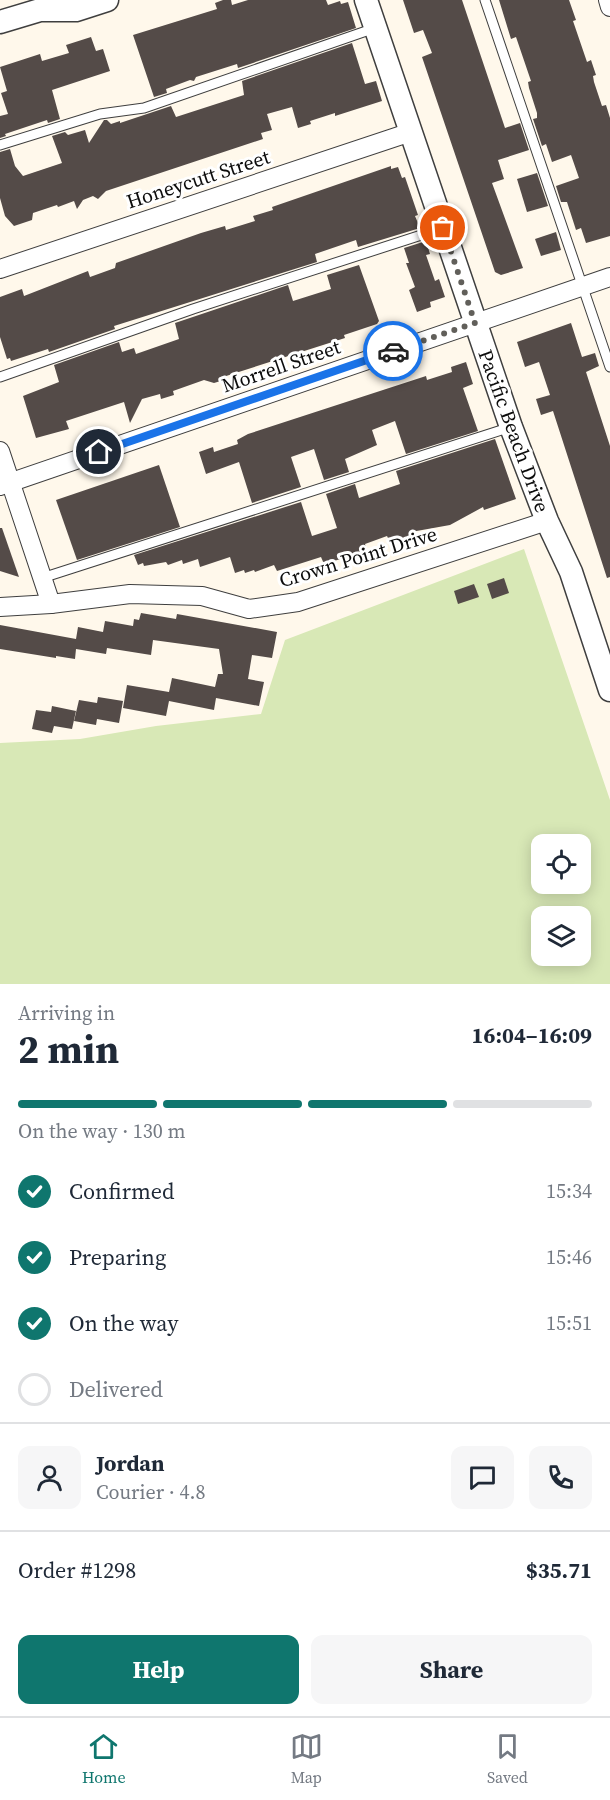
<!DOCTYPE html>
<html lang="en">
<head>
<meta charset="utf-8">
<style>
	body { margin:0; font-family:"Source Serif 4",serif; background:#f6f6f7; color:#1f2937; height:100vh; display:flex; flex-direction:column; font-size:22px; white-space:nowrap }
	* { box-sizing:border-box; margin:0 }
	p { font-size:20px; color:#747a83 }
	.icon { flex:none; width:33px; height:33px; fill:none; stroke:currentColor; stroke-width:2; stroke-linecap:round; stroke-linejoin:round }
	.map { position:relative; height:984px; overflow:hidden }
	.panel { display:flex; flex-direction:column; background:#fff; flex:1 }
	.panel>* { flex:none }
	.fabs { position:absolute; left:531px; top:834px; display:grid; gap:12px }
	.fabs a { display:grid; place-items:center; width:60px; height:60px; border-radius:12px; background:#fff; box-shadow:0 3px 15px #0003; font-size:30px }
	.pin { position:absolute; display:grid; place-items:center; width:51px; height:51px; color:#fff; margin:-26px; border:3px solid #fff; border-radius:50%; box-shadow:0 2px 6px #0007 }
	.courier { position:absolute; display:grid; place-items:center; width:60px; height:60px; margin:-30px; border:4px solid #1a73e8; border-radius:50%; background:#fff; color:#222; box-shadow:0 2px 8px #0007 }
	.head em { font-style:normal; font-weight:700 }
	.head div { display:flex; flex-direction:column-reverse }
	.head { display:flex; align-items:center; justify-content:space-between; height:102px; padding:0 18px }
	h1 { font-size:39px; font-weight:700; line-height:45px }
	.bar { display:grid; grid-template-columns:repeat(4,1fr); gap:9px 6px; align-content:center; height:72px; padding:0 18px }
	.bar i { height:8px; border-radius:4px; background:#e0e1e3 }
	.bar .on { background:#0f766e }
	.bar p { grid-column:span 4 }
	.line { display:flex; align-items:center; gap:15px; padding:0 18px; border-top:2px solid #e0e1e3 }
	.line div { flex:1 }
	.round { display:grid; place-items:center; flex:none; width:63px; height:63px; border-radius:12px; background:#f6f6f7 }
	ol { padding:0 18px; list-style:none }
	li { display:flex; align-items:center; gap:18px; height:66px }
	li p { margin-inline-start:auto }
	li .icon { padding:6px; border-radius:50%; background:#0f766e; color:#fff; stroke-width:4 }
	li:last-child { color:#747a83 }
	li i { width:33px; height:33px; border:3px solid #e0e1e3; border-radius:50% }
	.action { display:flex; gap:12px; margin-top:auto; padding:12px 18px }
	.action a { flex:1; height:69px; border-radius:12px; background:#0f766e; color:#fff; font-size:24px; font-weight:700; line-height:69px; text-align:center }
	.action a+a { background:#f6f6f7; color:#1f2937 }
	.dock { display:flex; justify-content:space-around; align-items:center; height:84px; border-top:2px solid #e0e1e3; background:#fff; font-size:16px; color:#747a83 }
	.dock a { display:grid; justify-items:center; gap:3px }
	.dock .on { color:#0f766e }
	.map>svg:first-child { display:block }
	.green { fill:#d8e8b6; fill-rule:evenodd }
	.building { fill:#544b48 }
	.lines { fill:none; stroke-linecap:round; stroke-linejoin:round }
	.service-casing { stroke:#3f3f3f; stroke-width:11 }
	.minor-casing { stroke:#3f3f3f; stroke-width:20 }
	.tertiary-casing { stroke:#3f3f3f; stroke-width:25 }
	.service { stroke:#fff; stroke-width:9 }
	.minor { stroke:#fff; stroke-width:18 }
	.tertiary { stroke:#fff; stroke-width:22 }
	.done { stroke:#615f5a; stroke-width:6; stroke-dasharray:0 10.8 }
	.route { stroke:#1a73e8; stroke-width:8 }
	.labels { text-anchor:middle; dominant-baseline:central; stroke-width:6; stroke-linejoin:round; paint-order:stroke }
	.street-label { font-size:20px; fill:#0c0c0c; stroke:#fff }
</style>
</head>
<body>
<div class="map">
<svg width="610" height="984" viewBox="0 0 610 984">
	<rect width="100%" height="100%" fill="#fff8eb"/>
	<path class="green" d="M524 549 610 800V984H0V743L80 739 156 726 261 714 285 640ZM542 844H580V884H542ZM542 916H580V956H542Z"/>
	<g class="building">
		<path d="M223 0H231L232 5 248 0H326L328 5 340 1 341 4 348 2 356 28 238 68 237 64 196 77 194 81 190 80 166 89 167 93 154 97 133 35 217 9 215 3Z"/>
		<path d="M403 0H462L505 128 520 123 529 150 498 160 504 179 492 183 523 268 501 275 495 272 422 57 432 53 423 30 414 33Z"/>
		<path d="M499 0H569L576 20 573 21 587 62 591 60 596 75 593 76 594 82 602 106 606 105 610 118V236L586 243 581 228 576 230 567 202H561L556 186 579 178 571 155 552 162 546 144 542 146 533 119 537 118V113L529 88 528 82 531 81 516 37 511 39Z"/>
		<path d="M91 37 96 51 103 49 110 71 52 90 60 119 48 123 47 120 5 134 6 136 0 138V116L8 114 1 93 7 91 0 67 40 54 42 61 69 53 66 45Z"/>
		<path d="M352 43 365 84 376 81 382 101 335 116V113L310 121 311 124 298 128 292 107 267 114 272 130 261 133 263 139 106 191 98 199 93 196 83 200 77 209 74 201 58 207 57 205 33 213 32 220 14 226 5 216 0 198V152L10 149 15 166 23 176 62 163 52 136 65 132 68 135 85 130 89 143 104 120H107L111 124 120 121V123L171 106 176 117 244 95 242 81Z"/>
		<path d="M391 166V169L398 167 402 178 405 177 418 215 415 216 420 228 358 247 356 240 315 254 317 262 114 326 115 329 49 352 48 349 11 361 10 358 7 359 0 337V297L22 289 24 296 88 271 90 277 115 268 116 263 201 233 225 226 226 230 255 221 253 216 273 210 272 207Z"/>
		<path d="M537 173 548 206 527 212 517 179Z"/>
		<path d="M556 232 561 250 541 256 535 239Z"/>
		<path d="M426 241 430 254 426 255 435 281 439 279 445 297 430 302 431 307 417 312 409 290 415 287 406 263H409L404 248Z"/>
		<path d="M359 265 379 321 377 324 344 335 345 338 223 377 224 380 214 383 204 380 173 391 174 395 161 399 160 394 142 399 130 423 124 402 66 421 69 429 36 438 23 396 59 382 54 365 119 342 122 352 134 348 136 354 179 339 175 323 288 285 293 301 331 289 327 275Z"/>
		<path d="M571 323 582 357 595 353 599 366 586 372 610 446V577L607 578 553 411 541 415 536 399 550 395 539 362 525 367 517 342Z"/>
		<path d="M466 362 473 384 463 388 478 431 406 454 395 421 372 430 377 445 345 459 349 472 324 480 314 449 291 457 301 487 252 503 239 462 206 474 199 452 213 447 214 452 238 444 237 440 248 434 426 376 427 380 452 372 451 367Z"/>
		<path d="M495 439 516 499 484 510 483 507 450 525 411 532 412 535 390 542 387 536 365 544 367 551 324 564 321 557 277 571 274 565 255 572 254 570 245 573 244 570 235 573 230 557 200 567 198 559 183 564 182 560 168 565 166 562 144 566 143 563 138 565 134 555 301 502 312 536 337 528 326 494 355 484 359 498 400 484 396 471Z"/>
		<path d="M159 465 180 527 77 560 56 500Z"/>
		<path d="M0 528H2L19 577 0 571Z"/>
		<path d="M504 578 509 593 492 599 487 584Z"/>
		<path d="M474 584 479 597 458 604 454 591Z"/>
		<path d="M141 613 176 619 177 614 277 632 272 658 252 655 248 679 264 682 259 706 216 698 214 710 169 701 166 716 123 708 127 685 169 692 172 678 215 687 218 674H223L219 649 153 640 151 655 107 648 106 654 76 649 75 659 56 656V658L0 649V625L76 639 78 627 103 632 105 621 133 626 134 619 139 620Z"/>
		<path d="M98 697 123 701 119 723 97 719 96 725 74 721 79 700 97 703Z"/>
		<path d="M52 706 76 711 72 729 54 726 52 733 32 729 36 710 51 712Z"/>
	</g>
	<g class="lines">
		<g class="service-casing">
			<g id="service">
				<path d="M485 0 610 367"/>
				<path d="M0 145 100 114 144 108 375 28"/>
				<path d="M0 377 193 309 443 228"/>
				<path d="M42 578 511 427"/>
			</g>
		</g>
		<g class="minor-casing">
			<g id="minor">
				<path d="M608 0 610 7"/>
				<path d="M0 269 411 132"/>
				<path d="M0 451 51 604"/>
				<path d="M0 486 610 277"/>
				<path d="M0 607 51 604 130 594 202 596 249 609 298 602 547 521"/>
			</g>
		</g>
		<g class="tertiary-casing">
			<g id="tertiary">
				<path d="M366 0 511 427 547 521 571 572 610 690"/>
				<path d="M0 22 40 10H76L107 0"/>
			</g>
		</g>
		<use href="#service" class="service"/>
		<use href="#minor" class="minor"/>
		<use href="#tertiary" class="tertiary"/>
	</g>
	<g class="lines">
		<path class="done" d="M393 351 475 323 443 228"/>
		<path class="route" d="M99 452 393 351"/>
	</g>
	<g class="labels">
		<g class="street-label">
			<text transform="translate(198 179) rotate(-18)">Honeycutt Street</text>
			<text transform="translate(281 366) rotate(-19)">Morrell Street</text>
			<text transform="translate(514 431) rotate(70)">Pacific Beach Drive</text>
			<text transform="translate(358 557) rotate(-17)">Crown Point Drive</text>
		</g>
	</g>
</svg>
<div class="fabs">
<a><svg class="icon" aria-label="locate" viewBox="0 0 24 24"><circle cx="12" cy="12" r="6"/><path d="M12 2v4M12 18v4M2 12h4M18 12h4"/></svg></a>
<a><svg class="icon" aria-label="layers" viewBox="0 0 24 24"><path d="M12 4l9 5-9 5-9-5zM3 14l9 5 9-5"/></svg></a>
</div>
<div class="pin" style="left:443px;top:228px;background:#ea580c"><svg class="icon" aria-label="bag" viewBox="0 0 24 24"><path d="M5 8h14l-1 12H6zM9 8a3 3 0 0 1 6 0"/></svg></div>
<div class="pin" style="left:99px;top:452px;background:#1f2937"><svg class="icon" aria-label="home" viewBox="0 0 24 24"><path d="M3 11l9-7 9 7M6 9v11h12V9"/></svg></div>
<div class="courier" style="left:393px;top:351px"><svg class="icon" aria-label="car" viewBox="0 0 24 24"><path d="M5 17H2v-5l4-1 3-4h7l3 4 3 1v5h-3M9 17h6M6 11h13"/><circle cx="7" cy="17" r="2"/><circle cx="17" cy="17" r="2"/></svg></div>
</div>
<section class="panel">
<div class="head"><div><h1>2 min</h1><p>Arriving in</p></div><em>16:04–16:09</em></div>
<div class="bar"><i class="on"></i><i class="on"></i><i class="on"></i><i></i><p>On the way · 130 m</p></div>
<ol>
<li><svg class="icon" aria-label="check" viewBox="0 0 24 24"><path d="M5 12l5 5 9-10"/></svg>Confirmed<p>15:34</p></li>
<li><svg class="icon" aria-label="check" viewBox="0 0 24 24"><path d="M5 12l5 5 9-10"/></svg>Preparing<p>15:46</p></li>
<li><svg class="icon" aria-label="check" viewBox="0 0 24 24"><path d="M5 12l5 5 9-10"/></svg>On the way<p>15:51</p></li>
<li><i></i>Delivered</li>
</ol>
<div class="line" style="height:108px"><a class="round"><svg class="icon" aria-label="person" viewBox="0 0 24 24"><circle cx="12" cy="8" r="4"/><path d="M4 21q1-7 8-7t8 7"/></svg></a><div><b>Jordan</b><p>Courier · 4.8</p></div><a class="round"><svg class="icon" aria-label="chat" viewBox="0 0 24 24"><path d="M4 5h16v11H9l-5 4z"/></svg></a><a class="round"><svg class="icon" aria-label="phone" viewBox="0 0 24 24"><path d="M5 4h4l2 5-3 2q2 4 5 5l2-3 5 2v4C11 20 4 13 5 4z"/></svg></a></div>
<div class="line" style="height:78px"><div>Order #1298</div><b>$35.71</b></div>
<div class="action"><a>Help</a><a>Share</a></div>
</section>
<nav class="dock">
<a class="on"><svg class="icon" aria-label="home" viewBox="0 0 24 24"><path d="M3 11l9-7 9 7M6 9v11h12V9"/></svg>Home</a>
<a><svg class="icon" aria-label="map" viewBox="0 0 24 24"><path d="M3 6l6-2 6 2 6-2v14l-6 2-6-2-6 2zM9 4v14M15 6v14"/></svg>Map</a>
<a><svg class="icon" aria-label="saved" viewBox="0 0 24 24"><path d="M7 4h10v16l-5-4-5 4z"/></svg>Saved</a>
</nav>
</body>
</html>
